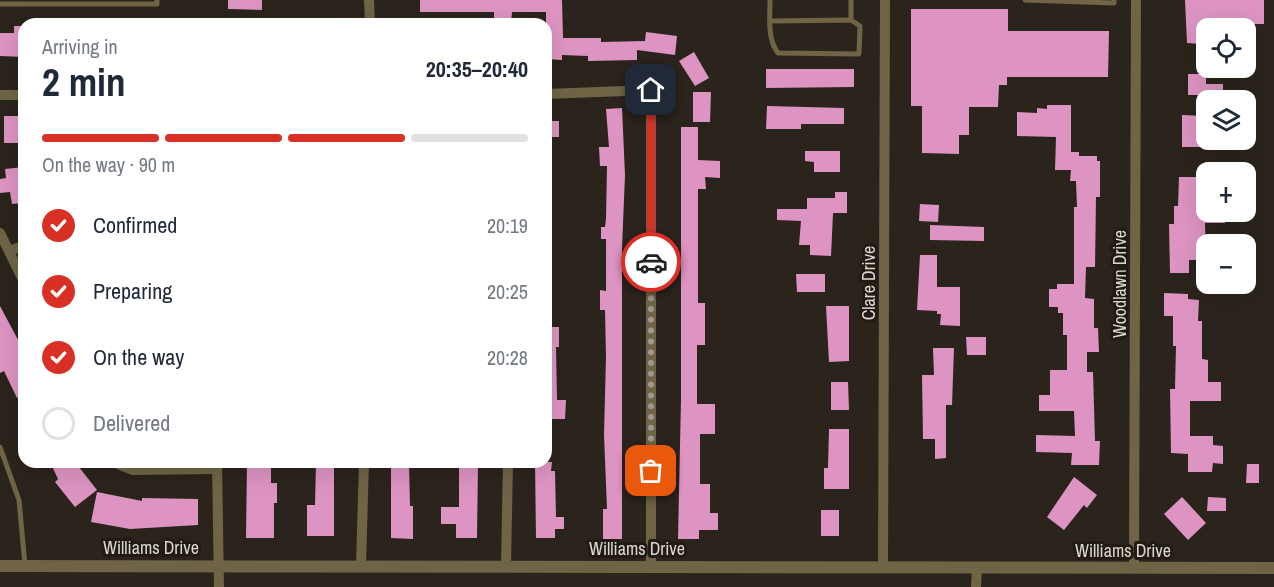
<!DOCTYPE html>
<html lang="en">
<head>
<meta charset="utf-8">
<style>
	body { margin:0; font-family:"Archivo Narrow",sans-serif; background:#f2f2f3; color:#1f2937; height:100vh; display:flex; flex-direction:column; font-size:22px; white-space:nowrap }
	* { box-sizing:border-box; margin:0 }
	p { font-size:20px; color:#747a83 }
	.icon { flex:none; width:33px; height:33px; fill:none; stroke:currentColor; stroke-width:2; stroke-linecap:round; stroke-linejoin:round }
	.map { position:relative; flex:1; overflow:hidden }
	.side { position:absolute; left:18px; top:18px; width:534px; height:450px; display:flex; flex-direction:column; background:#fff; border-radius:18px; box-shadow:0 6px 24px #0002 }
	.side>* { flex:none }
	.fabs { position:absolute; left:1196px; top:18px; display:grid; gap:12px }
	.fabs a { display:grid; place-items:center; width:60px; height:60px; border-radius:12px; background:#fff; box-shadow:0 6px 24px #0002; font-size:30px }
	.pin { position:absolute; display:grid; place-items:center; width:51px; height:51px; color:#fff; margin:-26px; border-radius:12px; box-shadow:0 3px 9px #0006 }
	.courier { position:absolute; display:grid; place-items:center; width:60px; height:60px; margin:-30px; border:4px solid #d93025; border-radius:50%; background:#fff; color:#222; box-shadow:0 2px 8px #0007 }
	.head em { font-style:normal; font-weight:700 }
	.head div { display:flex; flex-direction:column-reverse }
	.head { display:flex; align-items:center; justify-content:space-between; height:102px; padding:0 24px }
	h1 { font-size:39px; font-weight:700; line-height:45px }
	.bar { display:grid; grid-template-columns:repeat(4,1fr); gap:9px 6px; align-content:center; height:72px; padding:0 24px }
	.bar i { height:8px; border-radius:4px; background:#e0e1e3 }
	.bar .on { background:#d93025 }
	.bar p { grid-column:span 4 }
	ol { padding:0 24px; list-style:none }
	li { display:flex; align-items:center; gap:18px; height:66px }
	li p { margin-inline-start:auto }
	li .icon { padding:6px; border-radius:50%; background:#d93025; color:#fff; stroke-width:4 }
	li:last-child { color:#747a83 }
	li i { width:33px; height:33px; border:3px solid #e0e1e3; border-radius:50% }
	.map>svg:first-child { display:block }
	.building { fill:#dd94c2 }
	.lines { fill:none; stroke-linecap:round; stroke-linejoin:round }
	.service { stroke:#6f6546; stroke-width:5 }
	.minor { stroke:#6f6546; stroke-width:10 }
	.tertiary { stroke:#6f6546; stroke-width:12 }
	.done { stroke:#9d9892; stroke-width:6; stroke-dasharray:0 10.8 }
	.route { stroke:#d93025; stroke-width:8 }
	.labels { text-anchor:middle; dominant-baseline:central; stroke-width:6; stroke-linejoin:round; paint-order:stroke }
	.street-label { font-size:18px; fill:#dbd7d1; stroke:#211b13 }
</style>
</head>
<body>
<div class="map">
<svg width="1274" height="587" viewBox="0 0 1274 587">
	<rect width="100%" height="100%" fill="#2b241d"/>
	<g class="building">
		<path d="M228 0H262V10L228 9Z"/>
		<path d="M420 0H562L563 38H601V42L645 41 646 32 677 36 675 55 637 50V60L588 61V56L562 55V60L546 59V12H512L511 24H494V12H420Z"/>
		<path d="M1185 0H1264V24H1246V28H1206V37H1200V44L1187 43Z"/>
		<path d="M911 9H1008V31H1109L1108 77H1007V85H999L998 107H969V135H959V154L922 153V106H911Z"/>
		<path d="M14 26H24V57L0 56V33H14Z"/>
		<path d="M694 52 709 78 695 86 679 61Z"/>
		<path d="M766 69H854V87L766 88Z"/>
		<path d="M1188 74H1206V84H1223V95H1188Z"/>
		<path d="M693 92H711L710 122H693Z"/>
		<path d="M1047 105H1071V152H1079V156H1097V161H1100V197H1096L1095 267H1086L1085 298 1094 299V328H1098L1099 352H1087V372H1093L1095 441H1100L1099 465H1071L1072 453 1036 452V435L1075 436 1074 411H1039V395H1050V370H1067V335H1063V313H1058V307H1049V289H1057V284H1074V207H1077L1076 181H1070L1071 170H1055L1056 137 1017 136V112L1037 113V108L1047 109Z"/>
		<path d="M767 106 844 108V124H801V129H766Z"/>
		<path d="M622 108 625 175 622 248V539H603V509H607L604 435 606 356 605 310H600V290L606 291V239H601V227H605L606 219 607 166H600L599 147H609L606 109Z"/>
		<path d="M1182 115 1206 116V137H1201L1200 147H1182Z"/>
		<rect x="4" y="116" width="20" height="27"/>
		<rect x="546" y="121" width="13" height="16"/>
		<path d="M681 127H698V160L720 161V178L705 177 706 189H698V303H705V345H697V404H715V434H700V484H710V513H718V530H699V539H678L681 399Z"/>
		<path d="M805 151H840V172H814V162L805 161Z"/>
		<path d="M24 167V203L12 204 10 192 0 193V179L6 178 5 169Z"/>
		<path d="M1179 177H1206V212H1225V223H1205L1206 260H1189V273H1170L1169 224H1174V206H1178Z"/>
		<path d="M835 192H847V213H833L831 256 810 255V245H799L801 221 777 220V209H807V198H835Z"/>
		<path d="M920 204 939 205 938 222 919 221Z"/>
		<path d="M930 225 984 227V241L930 240Z"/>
		<path d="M920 255H937V287H960V326L940 325 941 314H937V311L917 310Z"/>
		<path d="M796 274H825V292H797Z"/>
		<path d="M1164 293 1188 294V299L1199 300 1198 321H1202V359L1208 360V382H1221V401H1190V436H1213V445L1223 446V464L1213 463 1212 472H1188V454L1171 453 1170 389H1175L1176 346H1173V316H1164Z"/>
		<path d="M0 306 24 351V395L17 398 4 371 0 373Z"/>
		<path d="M826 306H849V361L829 362Z"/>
		<path d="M546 327H559V347H556L557 400H566L565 419H546Z"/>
		<path d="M966 337H986V355H967Z"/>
		<path d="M933 348H954L952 405H946V458L935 459V439H923L922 375H934Z"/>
		<path d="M831 382H848L849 410H831Z"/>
		<path d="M829 429H849V489H824V468H828Z"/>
		<path d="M50 462H75L97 490 75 507 55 482 58 479Z"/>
		<path d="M247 462H271V483H277V503H274V538H246Z"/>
		<path d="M316 462H334V536H307V505H315Z"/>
		<path d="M391 462H409L410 506H413V539L391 538Z"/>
		<path d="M459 462H478L477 538H456V524H441V507H459Z"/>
		<path d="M535 462H552L551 471H555L556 517H564V529H555V538H536Z"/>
		<path d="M1247 464H1259V483H1246Z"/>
		<path d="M1074 477 1097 495 1087 508 1084 505 1064 530 1047 517Z"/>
		<path d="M97 492 142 501V498L198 499V525L130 529 91 522Z"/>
		<path d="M1182 497 1206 523 1188 540 1164 514Z"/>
		<path d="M1208 497 1226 498V511H1207Z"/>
		<rect x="821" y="510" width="18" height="26"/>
	</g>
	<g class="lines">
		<g class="service">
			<path d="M770 0C770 17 767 39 778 53L859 54 860 26 851 20 770 21"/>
			<path d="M851 0V20"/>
			<path d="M1025 0 1114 3V0"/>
			<path d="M0 4H157V0"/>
			<path d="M0 447 19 500 25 565"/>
		</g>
		<g class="minor">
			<path d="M369 0 370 24"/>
			<path d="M546 94 651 90V566"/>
			<path d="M0 95H24"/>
			<path d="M0 233 24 282"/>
			<path d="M10 251 24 245"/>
			<path d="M113 462 133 470 217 469"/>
			<path d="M217 462 219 587"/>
			<path d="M361 565 364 462"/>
			<path d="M506 565 508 462"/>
			<path d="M883 567 885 0"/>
			<path d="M1134 568 1136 0"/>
			<path d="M976 587 977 567"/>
		</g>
		<path class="tertiary" d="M0 566 1274 568"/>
	</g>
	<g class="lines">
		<path class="done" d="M651 471V262"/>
		<path class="route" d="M651 90V262"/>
	</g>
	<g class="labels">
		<g class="street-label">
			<text transform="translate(868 283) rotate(-90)">Clare Drive</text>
			<text transform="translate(1119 284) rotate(-90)">Woodlawn Drive</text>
			<text x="151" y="547">Williams Drive</text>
			<text x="637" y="548">Williams Drive</text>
			<text x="1123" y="550">Williams Drive</text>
		</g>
	</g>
</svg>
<div class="fabs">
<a><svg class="icon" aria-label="locate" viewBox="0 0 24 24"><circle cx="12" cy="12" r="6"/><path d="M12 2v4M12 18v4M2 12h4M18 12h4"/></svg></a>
<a><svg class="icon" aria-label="layers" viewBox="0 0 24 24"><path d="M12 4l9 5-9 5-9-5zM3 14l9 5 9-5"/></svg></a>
<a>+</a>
<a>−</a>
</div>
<div class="pin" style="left:651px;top:471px;background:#ea580c"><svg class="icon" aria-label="bag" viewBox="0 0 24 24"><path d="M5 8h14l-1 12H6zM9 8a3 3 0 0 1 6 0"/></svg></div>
<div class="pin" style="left:651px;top:90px;background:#1f2937"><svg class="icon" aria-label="home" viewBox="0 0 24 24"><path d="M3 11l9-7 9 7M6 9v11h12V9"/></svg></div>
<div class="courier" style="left:651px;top:262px"><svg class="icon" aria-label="car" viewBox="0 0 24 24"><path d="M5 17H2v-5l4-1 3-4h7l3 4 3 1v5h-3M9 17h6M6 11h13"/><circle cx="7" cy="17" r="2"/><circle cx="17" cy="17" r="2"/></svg></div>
<section class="side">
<div class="head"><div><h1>2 min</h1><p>Arriving in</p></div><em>20:35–20:40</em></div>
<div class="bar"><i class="on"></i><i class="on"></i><i class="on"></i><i></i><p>On the way · 90 m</p></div>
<ol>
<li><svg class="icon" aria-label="check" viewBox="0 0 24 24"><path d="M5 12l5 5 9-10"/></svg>Confirmed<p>20:19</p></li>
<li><svg class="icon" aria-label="check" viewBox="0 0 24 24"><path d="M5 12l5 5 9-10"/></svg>Preparing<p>20:25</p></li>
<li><svg class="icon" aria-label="check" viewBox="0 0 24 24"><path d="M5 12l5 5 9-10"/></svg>On the way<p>20:28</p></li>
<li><i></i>Delivered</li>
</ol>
</section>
</div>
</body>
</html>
